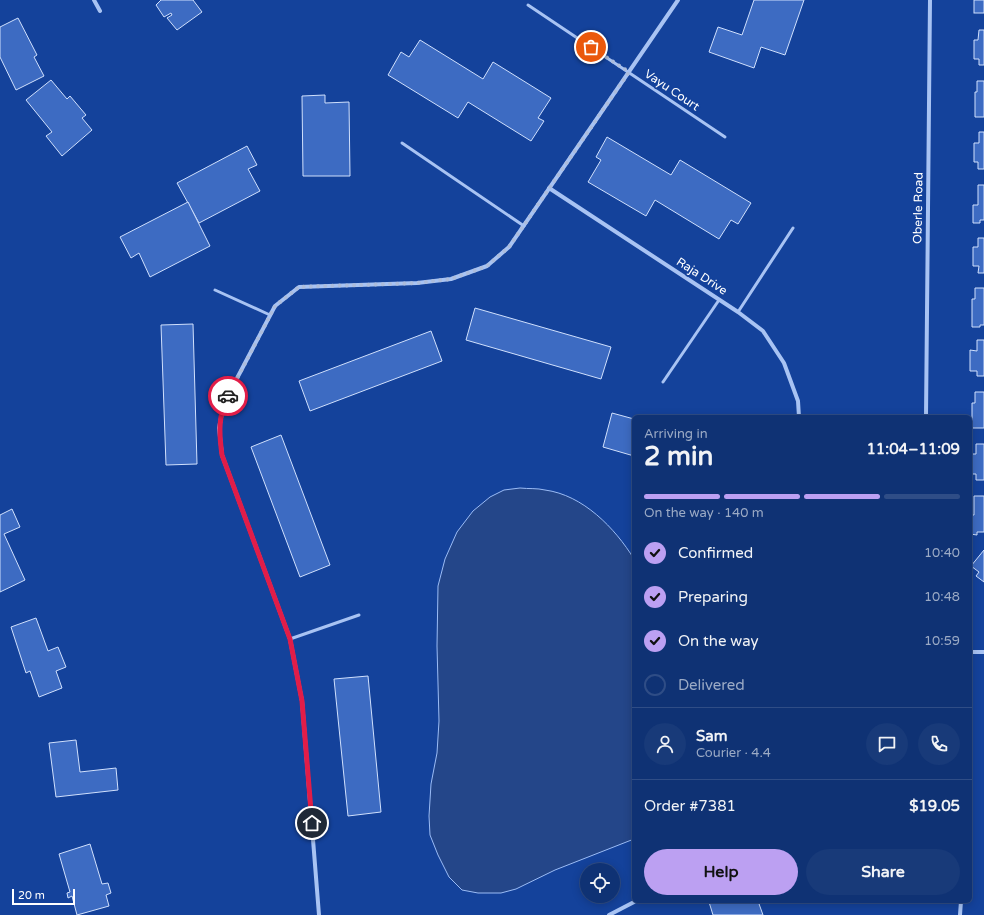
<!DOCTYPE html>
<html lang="en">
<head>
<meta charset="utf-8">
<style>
	body { margin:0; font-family:"Varela Round",sans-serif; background:#183a79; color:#f1f3f6; height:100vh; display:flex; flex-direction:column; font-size:15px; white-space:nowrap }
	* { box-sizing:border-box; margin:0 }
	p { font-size:13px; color:#9baac5 }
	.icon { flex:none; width:22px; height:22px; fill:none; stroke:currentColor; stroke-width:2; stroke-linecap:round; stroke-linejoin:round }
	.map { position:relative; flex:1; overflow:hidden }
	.side { position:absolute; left:632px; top:415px; width:340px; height:488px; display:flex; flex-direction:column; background:#0f3274; border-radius:6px; box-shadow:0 2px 10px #0003,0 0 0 1px #2f4d86 }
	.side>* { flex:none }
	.controls { position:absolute; left:580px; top:863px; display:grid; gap:8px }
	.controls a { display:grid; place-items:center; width:40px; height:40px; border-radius:50%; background:#0f3274; box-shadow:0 2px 10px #0003,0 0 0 1px #2f4d86; font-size:20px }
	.scale { position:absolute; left:12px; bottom:10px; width:63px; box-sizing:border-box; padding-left:4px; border:2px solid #fff; border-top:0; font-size:11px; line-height:14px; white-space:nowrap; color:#fff; -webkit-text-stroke:3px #14429b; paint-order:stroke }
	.pin { position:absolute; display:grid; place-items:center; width:34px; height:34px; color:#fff; margin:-17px; border:2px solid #fff; border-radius:50%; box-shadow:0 1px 4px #0007 }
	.courier { position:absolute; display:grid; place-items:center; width:40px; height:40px; margin:-20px; border:3px solid #e11d48; border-radius:50%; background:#fff; color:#222; box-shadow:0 1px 5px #0007 }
	.headline em { font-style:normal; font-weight:700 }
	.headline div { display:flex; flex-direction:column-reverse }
	.headline { display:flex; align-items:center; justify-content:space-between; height:68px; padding:0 12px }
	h1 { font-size:26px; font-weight:700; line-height:30px }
	.bar { display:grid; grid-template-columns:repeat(4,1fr); gap:6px 4px; align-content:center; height:48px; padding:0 12px }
	.bar i { height:5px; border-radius:3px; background:#2f4d86 }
	.bar .selected { background:#bca0f2 }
	.bar p { grid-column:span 4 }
	.line { display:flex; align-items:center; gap:10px; padding:0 12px; border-top:1px solid #2f4d86 }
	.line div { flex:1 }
	.round { display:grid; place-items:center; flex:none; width:42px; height:42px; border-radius:21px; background:#183a79 }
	ol { padding:0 12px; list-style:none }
	li { display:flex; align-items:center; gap:12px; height:44px }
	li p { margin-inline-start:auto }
	li .icon { padding:4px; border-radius:50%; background:#bca0f2; color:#111; stroke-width:4 }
	li:last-child { color:#9baac5 }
	li i { width:22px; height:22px; border:2px solid #2f4d86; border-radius:50% }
	.cta { display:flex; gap:8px; margin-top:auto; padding:8px 12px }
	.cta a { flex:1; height:46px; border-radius:24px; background:#bca0f2; color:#111; font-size:16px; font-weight:700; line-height:46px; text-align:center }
	.cta a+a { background:#183a79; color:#f1f3f6 }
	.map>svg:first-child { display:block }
	.water { fill:#244689; stroke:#9bbcf6 }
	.building { fill:#3d6bc2; stroke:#d0e0fd }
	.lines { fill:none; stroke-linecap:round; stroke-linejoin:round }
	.service { stroke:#a8c3f3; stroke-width:3 }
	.minor { stroke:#a8c3f3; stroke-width:4 }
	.done { stroke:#adbddc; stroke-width:4; stroke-dasharray:0 7.2 }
	.route { stroke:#e11d48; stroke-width:5 }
	.labels { text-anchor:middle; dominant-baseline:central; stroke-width:3.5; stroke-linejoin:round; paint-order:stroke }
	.street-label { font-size:12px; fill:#fff; stroke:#14429b }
</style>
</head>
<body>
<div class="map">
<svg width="984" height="915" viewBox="0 0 984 915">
	<rect width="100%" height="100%" fill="#14429b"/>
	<path class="water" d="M520 488C529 489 537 488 545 490 583 495 615 528 634 559V839L555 870 516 889 501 893H478L462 890 449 877 438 855 430 835 429 816 431 784 437 753 439 721 437 646 438 586 445 559 457 532 473 511 490 497 504 490Z"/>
	<g class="building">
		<path d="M161 0H193L202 12 177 30 167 18 172 15 171 13 164 17 156 5Z"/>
		<path d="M754 0H804L785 55 761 47 754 68 709 52 718 27 742 35Z"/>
		<rect x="974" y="0" width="10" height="13"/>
		<path d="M18 18 37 55 34 57 44 76 16 90 0 57V27Z"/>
		<path d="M979 30H984V65H979V59H974V40H978Z"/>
		<path d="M420 40 483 79 493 62 551 98 538 118 544 121 531 141 468 102 458 118 388 75 401 52 409 57Z"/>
		<path d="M51 80 67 99 70 96 86 115 82 118 92 130 62 156 46 136 52 132 26 100Z"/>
		<path d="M977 81H984V117H975V92H977Z"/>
		<path d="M325 95V103L349 102 350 176H303L302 96Z"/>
		<path d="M979 132H984V169H978V162H974V143H979Z"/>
		<path d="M607 137 671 175 680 160 751 203 738 224 731 220 719 239 655 200 646 216 588 182 601 160 596 157Z"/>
		<path d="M247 146 257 165 248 169 260 191 199 223 177 183Z"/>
		<path d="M978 185H984V220H980V223H973V205H978Z"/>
		<path d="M188 202 210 246 150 277 139 253 131 258 120 237Z"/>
		<path d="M978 238H984V273H978L979 266H973V247H978Z"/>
		<path d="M975 288H984V325H980V327H972V299H975Z"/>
		<path d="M475 308 611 347 601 379 466 340Z"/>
		<path d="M193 324 197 464 166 465 161 325Z"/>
		<path d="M431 331 442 361 310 411 299 381Z"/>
		<path d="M977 340H984V376H977V371H970V350L977 351Z"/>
		<path d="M975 392H984V428H972V403H975Z"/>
		<path d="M612 413 634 419V456L603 447Z"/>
		<path d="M281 435 330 565 300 577 251 447Z"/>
		<path d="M976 444H984V480H976V474H972V454H976Z"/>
		<path d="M974 496H984V532H977V535L970 534V515H974Z"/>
		<path d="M12 509 20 527 4 534 25 580 0 592V515Z"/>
		<path d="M984 550V582L976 576 979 572 971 566Z"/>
		<path d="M36 618 48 651 58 647 66 667 56 671 62 688 39 697 30 671 26 673 11 627Z"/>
		<path d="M368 676 381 812 348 816 334 679Z"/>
		<path d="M76 740 80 772 116 768 118 790 56 797 49 743Z"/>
		<path d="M90 844 102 884 108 883 111 893 106 895 109 906 77 915 72 896 68 898 67 893 70 892 59 854Z"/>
		<path d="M711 901H758L763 915H713L709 902Z"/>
	</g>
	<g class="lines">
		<g class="service">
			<path d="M528 5 725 137"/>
			<path d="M402 143 524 226"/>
			<path d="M215 290 270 315"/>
			<path d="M738 312 793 228"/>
			<path d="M663 382 719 300"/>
			<path d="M290 639 359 615"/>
		</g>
		<g class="minor">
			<path d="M94 0 100 11"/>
			<path d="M549 188 738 312 763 331 784 363 798 401 799 417"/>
			<path d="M926 417 930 0"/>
			<path d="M970 652H984"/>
			<path d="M319 915 302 701 290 639 222 455 219 428 224 403 275 306 299 287 417 283 451 279 487 266 509 247 678 0"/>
			<path d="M609 915 636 901"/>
			<path d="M960 915 961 901"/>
		</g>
	</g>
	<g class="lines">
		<path class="done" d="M228 396 275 306 299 287 417 283 451 279 487 266 509 247 629 72 591 47"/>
		<path class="route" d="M228 396C218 415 219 434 222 455L290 639 302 701 312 823"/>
	</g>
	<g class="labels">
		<g class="street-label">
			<text transform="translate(672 90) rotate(34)">Vayu Court</text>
			<text transform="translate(918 208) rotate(-89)">Oberle Road</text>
			<text transform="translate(702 276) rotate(33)">Raja Drive</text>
		</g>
	</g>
</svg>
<div class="controls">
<a><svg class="icon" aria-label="locate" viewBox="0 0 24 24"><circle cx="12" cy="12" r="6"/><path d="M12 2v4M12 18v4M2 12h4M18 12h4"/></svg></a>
</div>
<div class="scale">20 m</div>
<div class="pin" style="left:591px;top:47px;background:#ea580c"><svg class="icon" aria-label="bag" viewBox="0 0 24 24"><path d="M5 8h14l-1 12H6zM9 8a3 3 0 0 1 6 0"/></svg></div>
<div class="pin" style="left:312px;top:823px;background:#1f2937"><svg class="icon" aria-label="home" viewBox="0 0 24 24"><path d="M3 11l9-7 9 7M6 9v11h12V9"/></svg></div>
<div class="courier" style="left:228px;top:396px"><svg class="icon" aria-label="car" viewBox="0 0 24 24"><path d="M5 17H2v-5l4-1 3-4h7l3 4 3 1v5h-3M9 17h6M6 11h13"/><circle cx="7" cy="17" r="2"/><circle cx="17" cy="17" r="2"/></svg></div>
<section class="side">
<div class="headline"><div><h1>2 min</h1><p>Arriving in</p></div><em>11:04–11:09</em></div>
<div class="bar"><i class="selected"></i><i class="selected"></i><i class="selected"></i><i></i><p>On the way · 140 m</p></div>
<ol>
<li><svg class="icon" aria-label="check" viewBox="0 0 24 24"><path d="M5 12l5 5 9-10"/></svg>Confirmed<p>10:40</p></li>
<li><svg class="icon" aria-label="check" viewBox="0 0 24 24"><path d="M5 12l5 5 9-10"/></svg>Preparing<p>10:48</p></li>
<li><svg class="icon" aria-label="check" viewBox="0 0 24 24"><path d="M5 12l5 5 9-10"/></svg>On the way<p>10:59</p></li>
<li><i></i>Delivered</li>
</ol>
<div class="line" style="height:72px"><a class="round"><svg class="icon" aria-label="person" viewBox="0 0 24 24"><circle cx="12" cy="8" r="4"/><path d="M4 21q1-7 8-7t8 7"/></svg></a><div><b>Sam</b><p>Courier · 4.4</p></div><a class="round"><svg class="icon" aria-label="chat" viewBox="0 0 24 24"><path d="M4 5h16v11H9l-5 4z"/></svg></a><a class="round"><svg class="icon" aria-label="phone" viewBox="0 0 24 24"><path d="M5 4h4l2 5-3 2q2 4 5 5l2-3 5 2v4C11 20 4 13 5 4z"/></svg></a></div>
<div class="line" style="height:52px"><div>Order #7381</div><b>$19.05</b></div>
<div class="cta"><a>Help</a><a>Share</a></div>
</section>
</div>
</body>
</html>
